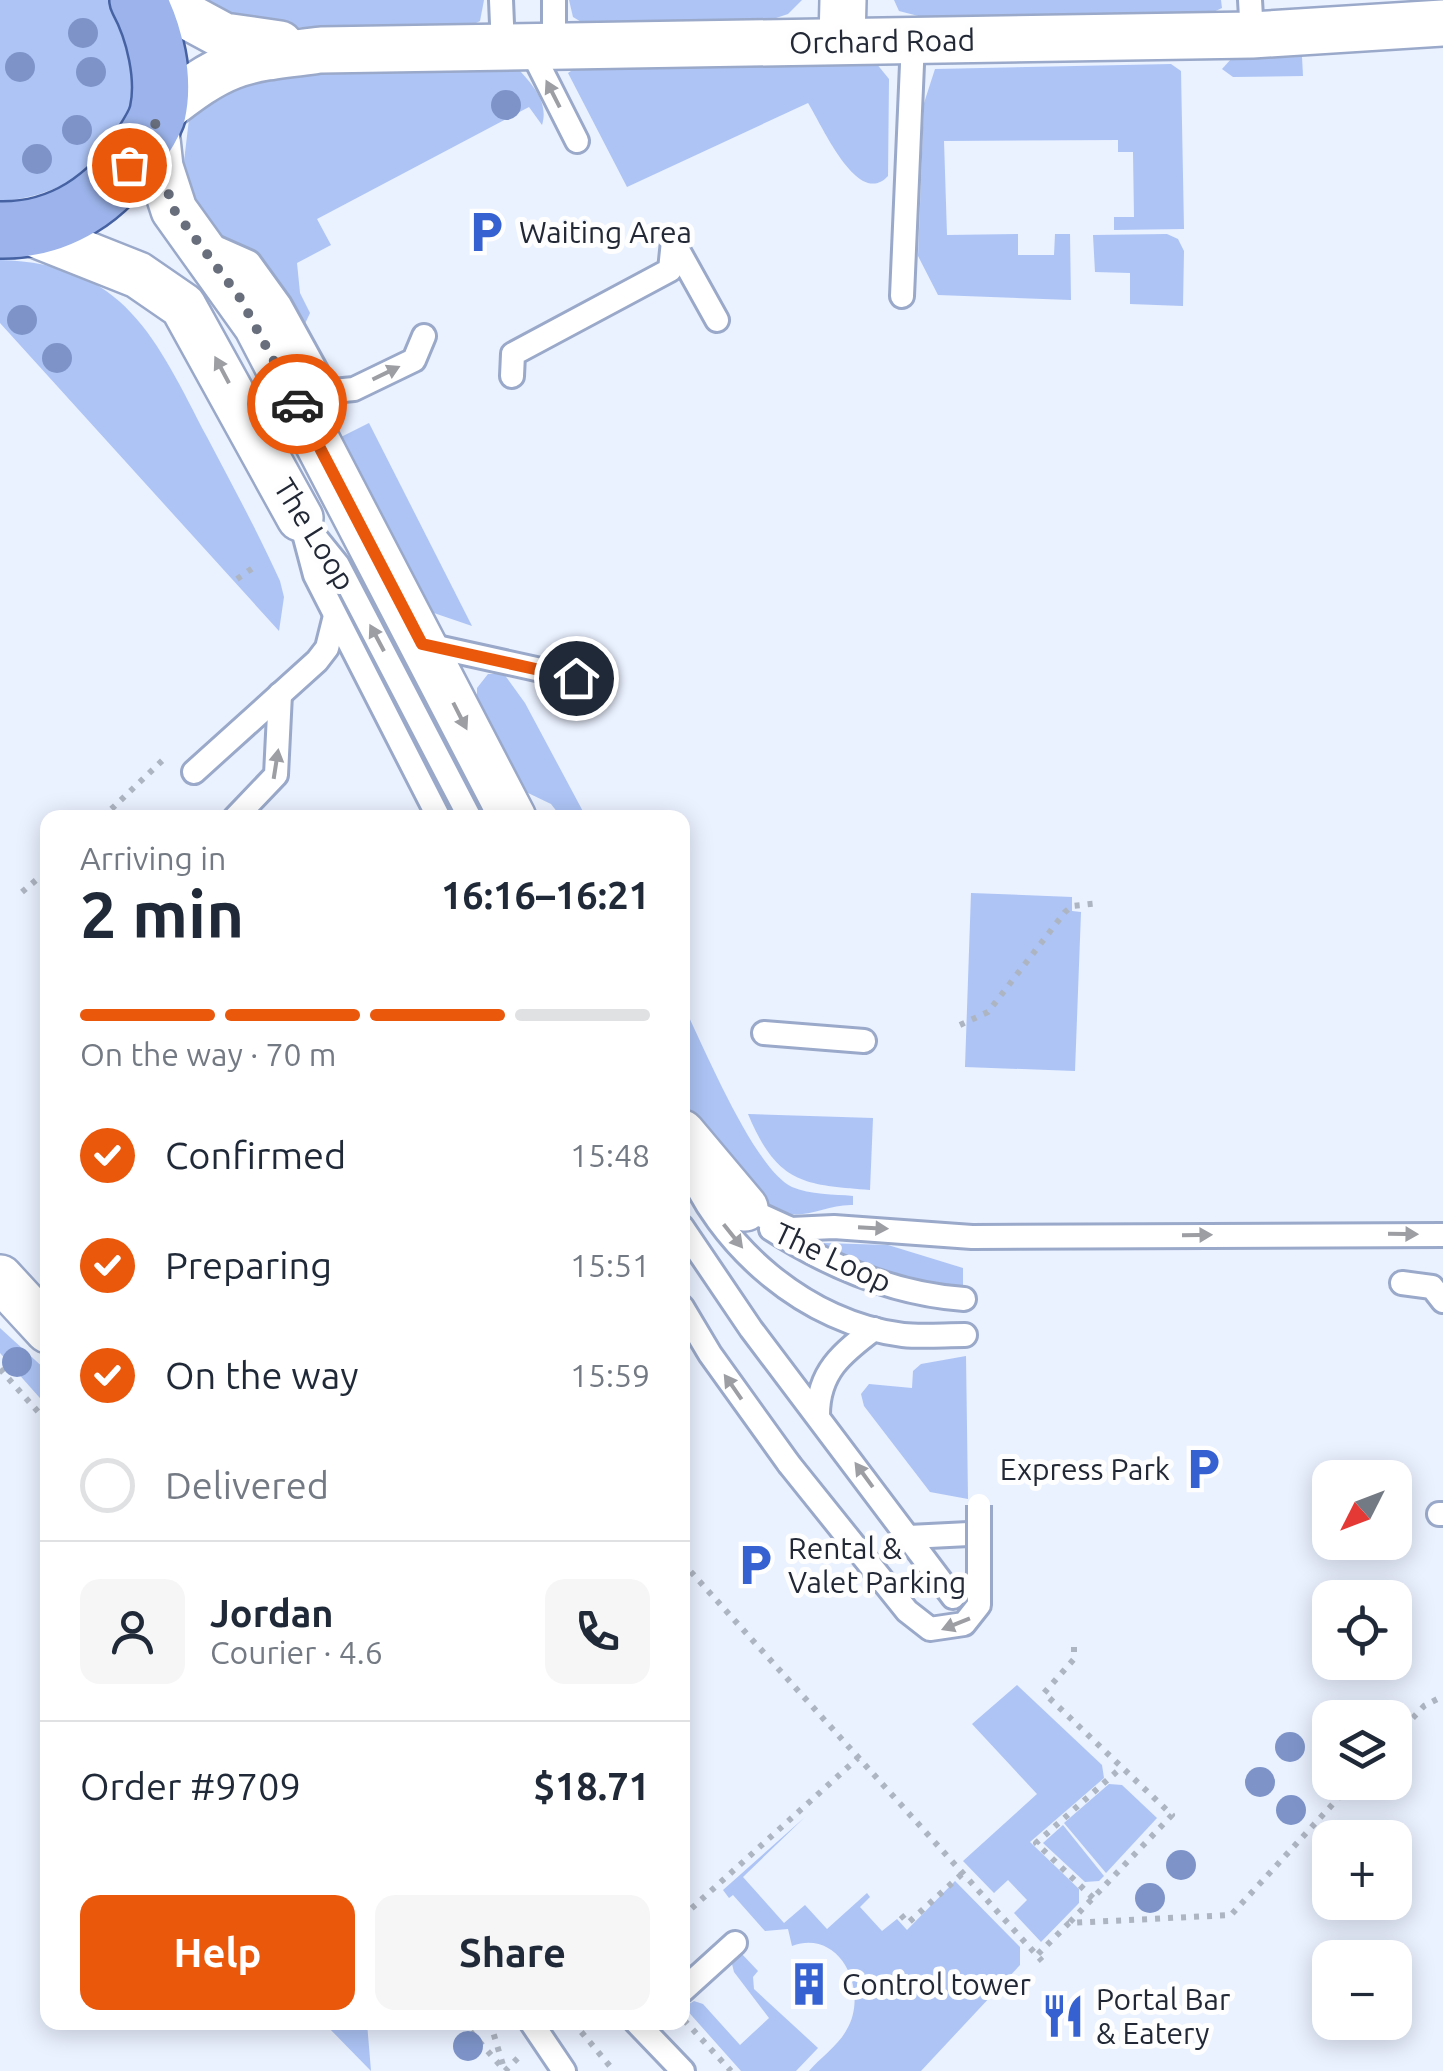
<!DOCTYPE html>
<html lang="en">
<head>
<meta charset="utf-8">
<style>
	body { margin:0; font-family:Ubuntu,sans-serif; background:#f6f6f7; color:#1f2937; height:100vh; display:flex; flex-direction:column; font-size:38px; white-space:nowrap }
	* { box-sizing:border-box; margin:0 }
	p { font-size:32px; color:#747a83 }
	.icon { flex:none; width:55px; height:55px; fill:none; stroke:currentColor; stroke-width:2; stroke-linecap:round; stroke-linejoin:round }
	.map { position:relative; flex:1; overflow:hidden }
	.details { position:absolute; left:40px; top:810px; width:650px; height:1220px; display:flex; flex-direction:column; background:#fff; border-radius:20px; box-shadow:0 5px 25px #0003 }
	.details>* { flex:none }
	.needle { width:65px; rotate:228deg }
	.buttons { position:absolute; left:1312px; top:1460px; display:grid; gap:20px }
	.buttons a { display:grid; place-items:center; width:100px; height:100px; border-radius:20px; background:#fff; box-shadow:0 5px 25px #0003; font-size:50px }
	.pin { position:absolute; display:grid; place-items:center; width:85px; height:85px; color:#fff; margin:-42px; border:5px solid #fff; border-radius:50%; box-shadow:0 2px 10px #0007 }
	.courier { position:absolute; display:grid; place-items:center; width:100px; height:100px; margin:-50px; border:8px solid #ea580c; border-radius:50%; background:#fff; color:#222; box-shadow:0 2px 12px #0007 }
	.head em { font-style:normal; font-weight:700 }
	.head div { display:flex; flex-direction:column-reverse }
	.head { display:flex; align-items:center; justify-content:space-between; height:170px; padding:0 40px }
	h1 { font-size:65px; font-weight:700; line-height:75px }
	.bar { display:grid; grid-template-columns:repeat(4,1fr); gap:15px 10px; align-content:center; height:120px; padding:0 40px }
	.bar i { height:12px; border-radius:8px; background:#e0e1e3 }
	.bar .selected { background:#ea580c }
	.bar p { grid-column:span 4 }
	.line { display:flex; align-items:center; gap:25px; padding:0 40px; border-top:2px solid #e0e1e3 }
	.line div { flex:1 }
	.round { display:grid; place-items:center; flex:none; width:105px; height:105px; border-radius:20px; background:#f6f6f7 }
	ol { padding:0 40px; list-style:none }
	li { display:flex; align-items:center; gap:30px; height:110px }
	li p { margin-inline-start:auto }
	li .icon { padding:10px; border-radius:50%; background:#ea580c; color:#fff; stroke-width:4 }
	li:last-child { color:#747a83 }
	li i { width:55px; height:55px; border:5px solid #e0e1e3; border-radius:50% }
	.action { display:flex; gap:20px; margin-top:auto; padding:20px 40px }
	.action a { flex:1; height:115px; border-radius:20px; background:#ea580c; color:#fff; font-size:40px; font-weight:700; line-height:115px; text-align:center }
	.action a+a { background:#f6f6f7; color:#1f2937 }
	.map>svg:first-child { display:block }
	.green { fill:#adc4f5 }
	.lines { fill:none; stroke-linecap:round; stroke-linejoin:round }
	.lane-casing { stroke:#9aa9c9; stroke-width:28 }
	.street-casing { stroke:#9aa9c9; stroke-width:50 }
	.primary-casing { stroke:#4662a2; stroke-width:60 }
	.path { stroke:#aeb5c2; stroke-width:6; stroke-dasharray:5 8; stroke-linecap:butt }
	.lane { stroke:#fff; stroke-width:22 }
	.street { stroke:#fff; stroke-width:45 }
	.primary { stroke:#9cb4eb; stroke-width:55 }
	.lane-bridge-casing { stroke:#9aa9c9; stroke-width:28; stroke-linecap:butt }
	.lane-bridge { stroke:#fff; stroke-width:22 }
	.tree { fill:#7e94c9 }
	.oneway { fill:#9c9ea4 }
	.done { stroke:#686e7c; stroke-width:10; stroke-dasharray:0 18 }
	.route { stroke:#ea580c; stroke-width:12 }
	.labels { text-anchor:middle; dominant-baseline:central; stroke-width:10; stroke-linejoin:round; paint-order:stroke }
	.street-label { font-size:30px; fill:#222835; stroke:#fefefe }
	.poi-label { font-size:30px; fill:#222835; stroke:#fefefe; text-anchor:start }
</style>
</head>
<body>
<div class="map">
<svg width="1443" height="2071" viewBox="0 0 1443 2071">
	<rect width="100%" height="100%" fill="#eaf1ff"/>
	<g class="green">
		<path d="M0 0H113C120 21 133 44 135 66 146 145 69 198 0 201Z"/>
		<path d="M195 0H484L480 21 472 25 265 28Z"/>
		<path d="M569 0H802L788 14 770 20 583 23 573 17Z"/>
		<path d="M894 0H1221L1222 8 1209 14 926 18 899 11Z"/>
		<path d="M1302 57 1303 76 1233 77 1222 69 1232 58Z"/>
		<path d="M876 63 889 79 888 176C858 209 822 125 808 103L627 187 568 73 577 67Z"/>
		<path d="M1171 64 1181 71 1184 229 1114 230V217H1134L1133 152H1118V140L944 141 947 235 1018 234V255H1054L1055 234H1070L1071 300 938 295 918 256 924 103 935 69Z"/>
		<path d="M519 70C533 85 549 103 542 125L529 107 317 219 331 245 297 263 300 293 310 313 296 343 192 199 183 170 189 119 241 76Z"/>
		<path d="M1167 234 1178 239 1184 251 1183 306 1130 304V273L1095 272 1093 235Z"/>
		<path d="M0 260C125 263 156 339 207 437 232 485 258 532 280 581L284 597 279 631 0 323Z"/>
		<path d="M369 423 472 626 431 612 339 438Z"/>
		<path d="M488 674H504L525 703 586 817H561L551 804 526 792 477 699V688Z"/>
		<path d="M971 893 1072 897V911L1081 912 1075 1071 965 1067Z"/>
		<path d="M682 1003C703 1044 753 1168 792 1187 810 1195 834 1194 853 1196V1205C828 1204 808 1219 784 1213 753 1205 694 1128 684 1097 675 1071 683 1030 682 1003Z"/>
		<path d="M748 1114 873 1118 870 1190C802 1185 777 1183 748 1114Z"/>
		<path d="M823 1243 888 1245 963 1268V1287C928 1283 842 1271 823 1243Z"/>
		<path d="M0 1328 47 1371V1406L0 1353Z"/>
		<path d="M966 1356 968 1499 930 1492 864 1406 861 1394 869 1384 912 1388 913 1371 921 1364Z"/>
		<path d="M1017 1685 1102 1765 1104 1778 1030 1842 1079 1889V1903L1041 1942 1014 1913 1027 1900 1008 1880 994 1893 963 1861 1037 1794 972 1724Z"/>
		<path d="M1109 1784 1122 1785 1157 1818 1106 1873 1064 1823Z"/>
		<path d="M805 1817 743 1877 784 1923 805 1905 827 1929 867 1893 870 1897 860 1907 882 1931 897 1919 907 1930 955 1881 1020 1947V1965L921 2071H809C820 2058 839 2045 847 2029 869 1992 841 1928 792 1946L788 1929 765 1931 733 1895 729 1898 723 1890Z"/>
		<path d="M1063 1825 1104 1876 1099 1881 1085 1882 1043 1843Z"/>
		<path d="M740 1952 758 1971 753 1977 754 1989 818 2048 796 2071H741L684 2007 694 2001 703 2004 740 2045 769 2018 734 1972 732 1964Z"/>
		<path d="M367 2023 371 2071 325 2024Z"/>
	</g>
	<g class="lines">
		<g class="lane-casing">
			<g id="lane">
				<path d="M501 0 503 48"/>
				<path d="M554 0V45"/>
				<path d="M1250 0 1252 35"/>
				<path d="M529 46 577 141"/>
				<path d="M673 241 717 320"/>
				<path d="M206 243 249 262 280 305 323 383 333 391 354 389 414 360 424 336"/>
				<path d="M902 296 913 41"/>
				<path d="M512 376 513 354 670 270 673 241"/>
				<path d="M300 518 338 565 470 818"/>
				<path d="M302 526 315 575 439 818"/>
				<path d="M423 644 577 678"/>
				<path d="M194 772 317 661 327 648 335 616"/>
				<path d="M235 818 276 775 280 694"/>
				<path d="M764 1033 864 1041"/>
				<path d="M684 1157C716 1246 808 1324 903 1335 923 1337 944 1335 965 1335"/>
				<path d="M745 1208 791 1229 834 1227 972 1237 1443 1235"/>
				<path d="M682 1227 751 1329 953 1597"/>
				<path d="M771 1229C830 1267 893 1294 964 1299"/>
				<path d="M1402 1283 1432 1287 1443 1301"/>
				<path d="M682 1307 710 1354 789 1464"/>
				<path d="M818 1415C818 1372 842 1353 874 1329"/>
				<path d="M1439 1514H1443"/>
				<path d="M909 1537 969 1534"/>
				<path d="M682 1991 735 1943"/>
				<path d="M531 2022 564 2071"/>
				<path d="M636 2022 683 2071"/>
			</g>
		</g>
		<g class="street-casing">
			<g id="street">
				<path d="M157 0 224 36 280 44"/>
				<path d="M842 41 843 0"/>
				<path d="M158 114C226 60 237 60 321 50L1252 35 1443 23"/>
				<path d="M155 121 160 167 174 210 257 326 513 818"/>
				<path d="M22 229 138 275 183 306 300 518"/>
				<path d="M682 1133 745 1208"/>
				<path d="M0 1278 48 1330"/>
			</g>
		</g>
		<g class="primary-casing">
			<path id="primary" d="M0 230C60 231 110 198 140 147 146 137 155 125 158 113 166 78 155 31 138 0"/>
		</g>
		<g class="path">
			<path d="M237 579 257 565"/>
			<path d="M102 818 166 757"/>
			<path d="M22 892 48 870"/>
			<path d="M960 1025 988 1012 1065 912 1072 906 1100 903"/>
			<path d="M0 1369 48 1423"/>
			<path d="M682 1562 1042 1961"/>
			<path d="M1395 1737 1424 1706 1443 1696"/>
			<path d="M1093 1898 1036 1843 1122 1767"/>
			<path d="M901 1915 908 1923 963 1873"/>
			<path d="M682 1917 858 1758"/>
			<path d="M1070 1922 1172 1815 1044 1693 1074 1659V1645"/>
			<path d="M1038 1954 1069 1923 1231 1915 1353 1782"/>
			<path d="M684 2020 731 2071"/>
			<path d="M462 2022 505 2071 521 2055"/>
			<path d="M490 2022 503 2065"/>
			<path d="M573 2022 614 2071"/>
		</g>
		<use href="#lane" class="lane"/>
		<use href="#street" class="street"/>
		<use href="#primary" class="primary"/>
		<g class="lane-bridge-casing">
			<path id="lane-bridge" d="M789 1464 907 1611 930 1629 964 1624 979 1605V1505"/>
		</g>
		<use href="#lane-bridge" class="lane-bridge"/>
	</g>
	<g class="tree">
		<circle cx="83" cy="33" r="15"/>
		<circle cx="20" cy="67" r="15"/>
		<circle cx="91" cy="72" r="15"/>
		<circle cx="506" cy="105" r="15"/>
		<circle cx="77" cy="130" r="15"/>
		<circle cx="37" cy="159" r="15"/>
		<circle cx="22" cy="320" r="15"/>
		<circle cx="57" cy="358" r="15"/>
		<circle cx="17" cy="1362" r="15"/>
		<circle cx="1290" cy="1747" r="15"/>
		<circle cx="1260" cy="1782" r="15"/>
		<circle cx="1291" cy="1810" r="15"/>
		<circle cx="1181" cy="1865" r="15"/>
		<circle cx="1150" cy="1898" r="15"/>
		<circle cx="468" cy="2046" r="15"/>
	</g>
	<defs><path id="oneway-solid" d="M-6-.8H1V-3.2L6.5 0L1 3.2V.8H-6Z" transform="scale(2.5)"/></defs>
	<g class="oneway">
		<use href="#oneway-solid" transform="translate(553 94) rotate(-117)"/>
		<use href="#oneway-solid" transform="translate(222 370) rotate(-118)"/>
		<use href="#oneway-solid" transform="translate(386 373) rotate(-26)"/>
		<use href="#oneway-solid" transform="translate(377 638) rotate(-118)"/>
		<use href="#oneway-solid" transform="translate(460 716) rotate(63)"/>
		<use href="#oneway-solid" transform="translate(276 764) rotate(-81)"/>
		<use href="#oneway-solid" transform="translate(873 1228) rotate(3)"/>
		<use href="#oneway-solid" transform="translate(1403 1234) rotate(1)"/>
		<use href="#oneway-solid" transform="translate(1197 1235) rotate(-1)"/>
		<use href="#oneway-solid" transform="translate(733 1236) rotate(51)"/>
		<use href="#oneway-solid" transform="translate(733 1387) rotate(-125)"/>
		<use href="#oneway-solid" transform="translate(864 1475) rotate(-126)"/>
		<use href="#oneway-solid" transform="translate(956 1624) rotate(158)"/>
	</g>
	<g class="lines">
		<path class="done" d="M129 165 155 121 160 168 174 210 240 298 297 404"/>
		<path class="route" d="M297 404 422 644 576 678"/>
	</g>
	<defs>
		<g id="parking-bare" transform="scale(3.45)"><path d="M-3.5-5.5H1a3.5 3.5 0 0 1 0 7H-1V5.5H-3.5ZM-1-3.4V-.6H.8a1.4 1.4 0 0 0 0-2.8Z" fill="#3661d1" stroke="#fefefe" stroke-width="2.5" paint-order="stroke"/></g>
		<g id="building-bare" transform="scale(3.45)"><path d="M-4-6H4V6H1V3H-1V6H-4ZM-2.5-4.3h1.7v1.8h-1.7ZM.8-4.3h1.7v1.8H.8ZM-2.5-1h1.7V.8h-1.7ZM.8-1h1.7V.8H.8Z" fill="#3661d1" stroke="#fefefe" stroke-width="2.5" paint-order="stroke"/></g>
		<g id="restaurant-bare" transform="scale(3.45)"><path d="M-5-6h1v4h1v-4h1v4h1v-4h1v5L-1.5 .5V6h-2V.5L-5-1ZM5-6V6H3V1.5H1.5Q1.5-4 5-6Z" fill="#3661d1" stroke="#fefefe" stroke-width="2.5" paint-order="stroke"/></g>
	</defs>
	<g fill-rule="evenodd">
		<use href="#parking-bare" x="486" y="232"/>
		<use href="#parking-bare" x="1203" y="1469"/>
		<use href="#parking-bare" x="755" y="1565"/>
		<use href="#building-bare" x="809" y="1984"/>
		<use href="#restaurant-bare" x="1063" y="2016"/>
	</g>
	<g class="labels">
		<g class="street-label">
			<text transform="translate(882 41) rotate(-1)">Orchard Road</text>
			<text transform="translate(315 534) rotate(58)">The Loop</text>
			<text transform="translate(833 1257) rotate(25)">The Loop</text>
		</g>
		<g class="poi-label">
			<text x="519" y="232">Waiting Area</text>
			<text x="1170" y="1469" text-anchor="end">Express Park</text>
			<text x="788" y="1548">Rental &amp;<tspan x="788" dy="34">Valet Parking</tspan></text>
			<text x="842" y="1984">Control tower</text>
			<text x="1096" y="1999">Portal Bar<tspan x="1096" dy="34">&amp; Eatery</tspan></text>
		</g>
	</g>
</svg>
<div class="buttons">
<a><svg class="needle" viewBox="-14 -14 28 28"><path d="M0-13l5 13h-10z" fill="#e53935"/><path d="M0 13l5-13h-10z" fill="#747a83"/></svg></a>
<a><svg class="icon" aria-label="locate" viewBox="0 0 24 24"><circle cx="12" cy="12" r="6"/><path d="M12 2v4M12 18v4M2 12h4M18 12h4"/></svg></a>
<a><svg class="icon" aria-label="layers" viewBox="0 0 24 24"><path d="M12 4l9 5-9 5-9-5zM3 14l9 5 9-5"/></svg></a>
<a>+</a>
<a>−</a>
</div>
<div class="pin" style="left:129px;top:165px;background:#ea580c"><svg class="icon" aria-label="bag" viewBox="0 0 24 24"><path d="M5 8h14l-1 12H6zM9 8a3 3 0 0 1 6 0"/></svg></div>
<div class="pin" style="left:576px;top:678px;background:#1f2937"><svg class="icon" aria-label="home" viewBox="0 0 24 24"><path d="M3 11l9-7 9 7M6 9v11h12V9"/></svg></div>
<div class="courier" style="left:297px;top:404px"><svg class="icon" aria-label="car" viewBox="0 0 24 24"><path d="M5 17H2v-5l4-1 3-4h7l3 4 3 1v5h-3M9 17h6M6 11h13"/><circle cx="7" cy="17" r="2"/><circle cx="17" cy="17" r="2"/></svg></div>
<section class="details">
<div class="head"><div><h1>2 min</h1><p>Arriving in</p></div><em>16:16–16:21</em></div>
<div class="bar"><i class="selected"></i><i class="selected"></i><i class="selected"></i><i></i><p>On the way · 70 m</p></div>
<ol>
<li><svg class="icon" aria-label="check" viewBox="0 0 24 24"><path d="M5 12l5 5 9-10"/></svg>Confirmed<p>15:48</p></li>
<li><svg class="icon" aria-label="check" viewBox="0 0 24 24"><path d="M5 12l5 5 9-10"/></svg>Preparing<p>15:51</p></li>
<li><svg class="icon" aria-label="check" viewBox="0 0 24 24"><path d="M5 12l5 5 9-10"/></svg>On the way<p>15:59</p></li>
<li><i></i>Delivered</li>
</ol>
<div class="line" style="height:180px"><a class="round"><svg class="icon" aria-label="person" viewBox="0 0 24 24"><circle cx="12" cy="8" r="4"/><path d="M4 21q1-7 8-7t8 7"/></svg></a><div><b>Jordan</b><p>Courier · 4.6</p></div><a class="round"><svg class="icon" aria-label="phone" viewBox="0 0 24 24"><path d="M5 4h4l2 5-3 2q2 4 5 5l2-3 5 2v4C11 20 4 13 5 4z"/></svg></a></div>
<div class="line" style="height:130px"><div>Order #9709</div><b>$18.71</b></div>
<div class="action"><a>Help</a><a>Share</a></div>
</section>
</div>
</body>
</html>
